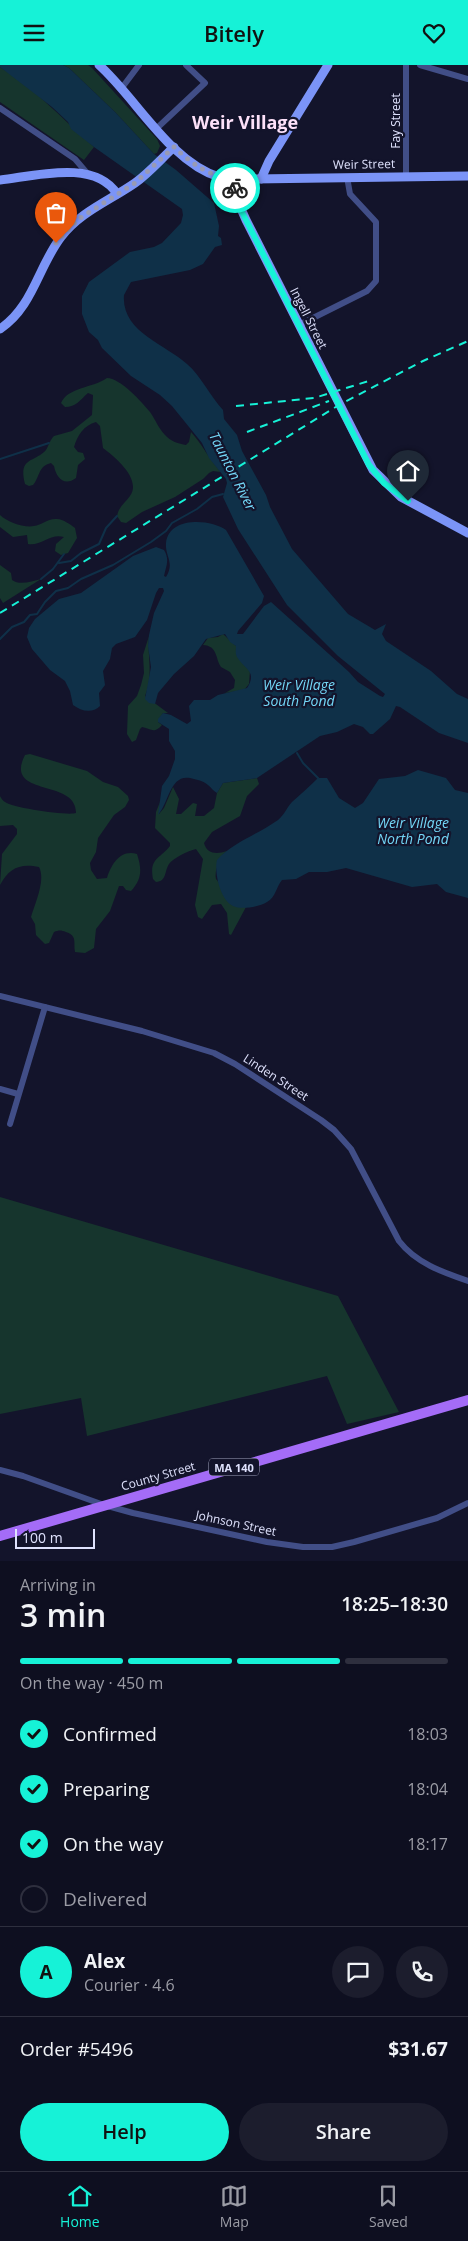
<!DOCTYPE html>
<html lang="en">
<head>
<meta charset="utf-8">
<style>
	body { margin:0; font-family:"Open Sans",sans-serif; background:#1c1d2d; color:#f1f3f6; height:100vh; display:flex; flex-direction:column; font-size:19px; white-space:nowrap }
	* { box-sizing:border-box; margin:0 }
	p { font-size:16px; color:#9b9ca5 }
	.icon { flex:none; width:28px; height:28px; fill:none; stroke:currentColor; stroke-width:2; stroke-linecap:round; stroke-linejoin:round }
	.map { position:relative; height:1496px; overflow:hidden }
	.side { display:flex; flex-direction:column; background:#0e0f20; flex:1 }
	.side>* { flex:none }
	.scale { position:absolute; left:15px; bottom:12px; width:80px; box-sizing:border-box; padding-left:5px; border:2px solid #dfe2fd; border-top:0; font-size:14px; line-height:18px; white-space:nowrap; color:#dfe2fd; -webkit-text-stroke:4px #13142b; paint-order:stroke }
	.pin { position:absolute; display:grid; place-items:center; width:42px; height:42px; color:#fff; margin:-51px -21px; border-radius:50% 50% 50% 0; rotate:-45deg; box-shadow:0 0 5px #0007 }
	.pin .icon { rotate:45deg }
	.courier { position:absolute; display:grid; place-items:center; width:50px; height:50px; margin:-25px; border:4px solid #16f2d7; border-radius:50%; background:#fff; color:#222; box-shadow:0 1px 6px #0007 }
	.overview em { font-style:normal; font-weight:600 }
	.overview div { display:flex; flex-direction:column-reverse }
	.overview { display:flex; align-items:center; justify-content:space-between; height:85px; padding:0 20px }
	h1 { font-size:32px; font-weight:600; line-height:38px }
	.bar { display:grid; grid-template-columns:repeat(4,1fr); gap:8px 5px; align-content:center; height:60px; padding:0 20px }
	.bar i { height:6px; border-radius:4px; background:#2e2f3e }
	.bar .selected { background:#16f2d7 }
	.bar p { grid-column:span 4 }
	.line { display:flex; align-items:center; gap:12px; padding:0 20px; border-top:1px solid #2e2f3e }
	.line div { flex:1 }
	.round { display:grid; place-items:center; flex:none; width:52px; height:52px; border-radius:26px; background:#1c1d2d }
	ol { padding:0 20px; list-style:none }
	li { display:flex; align-items:center; gap:15px; height:55px }
	li p { margin-inline-start:auto }
	li .icon { padding:5px; border-radius:50%; background:#16f2d7; color:#111; stroke-width:4 }
	li:last-child { color:#9b9ca5 }
	li i { width:28px; height:28px; border:2px solid #2e2f3e; border-radius:50% }
	.action { display:flex; gap:10px; margin-top:auto; padding:10px 20px }
	.action a { flex:1; height:58px; border-radius:30px; background:#16f2d7; color:#111; font-size:20px; font-weight:600; line-height:58px; text-align:center }
	.action a+a { background:#1c1d2d; color:#f1f3f6 }
	header { display:flex; justify-content:space-between; align-items:center; height:65px; padding:0 20px; background:#16f2d7; color:#111; font-size:22px; font-weight:600 }
	.dock { display:flex; justify-content:space-around; align-items:center; height:70px; border-top:1px solid #2e2f3e; background:#0e0f20; font-size:14px; color:#9b9ca5 }
	.dock a { display:grid; justify-items:center; gap:2px }
	.dock .selected { color:#16f2d7 }
	.map>svg:first-child { display:block }
	.green { fill:#16352d }
	.water { fill:#0f3048 }
	.lines { fill:none; stroke-linecap:round; stroke-linejoin:round }
	.stream { stroke:#0f3048; stroke-width:2 }
	.street { stroke:#414e87; stroke-width:6 }
	.secondary { stroke:#7b94f7; stroke-width:9 }
	.primary { stroke:#a46cf7; stroke-width:10 }
	.rail { stroke:#16f2d7; stroke-width:2; stroke-dasharray:8 6; stroke-linecap:butt }
	.done { stroke:#989ab4; stroke-width:5; stroke-dasharray:0 9 }
	.route { stroke:#16f2d7; stroke-width:6 }
	.labels { text-anchor:middle; dominant-baseline:central; stroke-width:4.5; stroke-linejoin:round; paint-order:stroke }
	.shield { fill:#13142b; stroke:#a2a4be; stroke-width:1 }
	.shield-label { font-size:11px; font-weight:bold; fill:#dfe2fd }
	.street-label { font-size:12px; fill:#dfe2fd; stroke:#13142b }
	.water-label { font-size:14px; font-style:italic; fill:#73d7f7; stroke:#13142b }
	.district-label { font-size:18px; font-weight:bold; fill:#fde1f9; stroke:#13142b }
</style>
</head>
<body>
<header><svg class="icon" aria-label="menu" viewBox="0 0 24 24"><path d="M4 6h16M4 12h16M4 18h16"/></svg>Bitely<svg class="icon" aria-label="heart" viewBox="0 0 24 24"><path d="M12 20l-8-8c-3-5 5-10 8-4 3-6 11-1 8 4z"/></svg></header>
<div class="map">
<svg width="468" height="1496" viewBox="0 0 468 1496">
	<rect width="100%" height="100%" fill="#13142b"/>
	<g class="green">
		<path d="M63 0H88L92 3 157 74 160 81 157 88 154 89 115 47 69 3Z"/>
		<path d="M0 2C36 24 63 55 94 82L84 95 0 37Z"/>
		<path d="M107 313C120 313 142 337 150 347 155 354 159 364 165 370 170 376 179 379 186 380L189 377 191 367C202 379 209 394 221 407L213 406 209 408 203 414 175 432 142 447 126 458 121 457 117 451C119 441 125 438 130 431 142 414 115 392 103 383L100 361 96 357C84 360 77 371 74 382L78 387 83 388 85 394 78 400 76 413C64 422 56 412 54 401L51 398C38 401 40 412 33 420L29 421 25 419C18 392 34 398 46 385 49 380 50 375 54 371L72 366 92 350 93 330 88 328C80 335 76 342 65 342L61 338C68 322 93 323 107 313Z"/>
		<path d="M0 450C7 457 24 463 34 461 42 460 48 453 57 454 63 454 71 460 75 463L77 473 68 488 61 490 55 486 56 479 64 472C50 468 42 481 28 479L27 470 13 472 0 462Z"/>
		<path d="M0 500 11 508 12 515C20 521 32 516 41 514L3 538 0 533Z"/>
		<path d="M223 569 236 581V589L250 606 249 619 244 625 225 628 234 623 235 615 230 607 221 602C215 593 218 581 203 580L208 573 218 572Z"/>
		<path d="M149 571C147 591 154 610 145 631L168 648H163L158 657 162 660C154 669 152 664 142 662L140 664 136 675 132 677 127 669 128 641 137 631 141 620 144 608 143 590Z"/>
		<path d="M30 689 87 706 103 717 118 722 128 731 129 735 125 742 114 750 98 773 96 787 90 798 91 805 97 814 107 813C111 800 120 784 137 789 142 804 142 814 131 826L126 825 123 821H119L110 846 96 864 94 883 85 888 75 887C73 878 78 871 66 867 61 865 59 865 54 867L49 878 45 879 36 870 35 859 31 852C35 838 46 815 39 802 20 798 9 803 0 820L2 789 17 769V764L13 760 0 761V731C1 733 3 736 5 737 13 743 68 751 76 748 77 713 3 733 25 690Z"/>
		<path d="M257 713 259 719 247 731 240 751 212 767 204 778C207 790 218 789 227 786 220 790 214 806 216 814L238 842H246L231 870 229 869 227 848 221 839 212 840 202 854 198 852 195 840 203 794 196 784C188 786 173 793 169 799 164 807 167 816 156 817L153 814C149 793 160 794 170 781V778L155 763 156 747 160 737 159 749 164 743 173 722 179 734 176 749H181L193 738 197 739 195 751H204L214 743 217 728 223 718Z"/>
		<path d="M0 1132 338 1231 399 1347 347 1359 327 1311 87 1371 81 1333 0 1349Z"/>
	</g>
	<g class="water">
		<path d="M0 0H63L69 3 115 47 154 89 176 105 214 138 219 161 218 171 221 173 222 180 215 182 203 199 190 205 131 217 124 230C121 267 165 279 187 299 201 311 210 331 223 345L224 354 237 370 242 386 266 430 270 442 292 484 348 549 375 565 386 559 382 569 386 576 431 606 457 629 468 634V678L439 668 400 642 396 641 390 654 373 669H370L363 662 354 659 337 667 320 671 257 713 223 718 217 728C213 726 212 723 208 720 205 717 199 715 194 714 170 706 170 736 158 750L162 721 169 711 175 694V686L169 676V664L158 657V654L163 648 171 650 187 659 191 656 189 641 194 635H210L218 630 247 623C258 606 244 604 237 592 235 588 236 585 236 581L230 577 225 569 206 574 194 591 174 609 158 628 155 639 149 638 145 634 151 602 148 581 149 570 154 548 164 526 163 523H159L156 528 147 555 135 572 116 579 112 583 110 594 103 606 105 620 99 628 100 641C92 649 81 646 73 640L70 626 65 616 50 605 32 584 27 572 29 563 35 554 59 534 81 528 133 491 156 482 164 485C170 495 166 501 164 511L166 512C175 497 165 492 166 478 169 451 211 454 226 465L264 531 262 538 238 566 237 569H243L264 541 271 537 349 607 358 617 380 631 383 632 385 629 338 591 287 540 238 464 223 432 227 418 226 414 209 393 202 378 172 341 160 330 131 311 102 283 98 275 89 267 82 249V231L89 217 130 187 154 182 162 178 181 158 183 150 182 144 94 82 71 64 68 57 52 42 0 2Z"/>
		<path d="M418 705 446 713 455 725 468 728V833L446 827 437 819 412 822 346 803 327 807H309L296 814 282 815C276 822 276 832 267 837 259 842 241 845 233 841 220 835 214 807 217 795 232 778 256 770 275 757 284 752 286 743 292 737 301 729 310 721 318 713H327L339 733 355 743 363 738 379 714 405 711Z"/>
	</g>
	<g class="lines">
		<g class="stream">
			<path d="M0 394 49 378"/>
			<path d="M59 498 71 496 81 488 99 479 106 463 117 451"/>
			<path d="M41 514 53 504 64 489"/>
			<path d="M0 574 12 562 24 557 30 550 37 549 45 537 56 526 68 523 81 514 113 500 151 477 166 466 172 458 197 444 212 432 223 429"/>
			<path d="M297 688 303 698 318 713"/>
		</g>
		<g class="street">
			<path d="M406 0V111"/>
			<path d="M420 0 468 14"/>
			<path d="M121 24 139 0"/>
			<path d="M0 43 75 94 87 108"/>
			<path d="M156 64 205 18 186 0"/>
			<path d="M299 260 367 226 376 216V157L350 129 347 112"/>
			<path d="M0 931 142 966 214 988 235 999 321 1055 334 1065 351 1084 399 1176C416 1198 442 1207 468 1216"/>
			<path d="M0 1024 18 1029"/>
			<path d="M10 1059 45 942"/>
			<path d="M0 1405 23 1411 104 1440 133 1448 267 1477 303 1482H332L354 1477 437 1453 468 1438"/>
		</g>
		<g class="secondary">
			<path d="M99 0C136 33 170 97 219 112 229 115 239 114 249 114L468 111"/>
			<path d="M235 114V130L246 155 373 405 401 432 468 468"/>
			<path d="M261 114 269 96 328 0"/>
			<path d="M0 115C35 111 95 94 117 129"/>
			<path d="M0 264C33 242 38 202 61 172 80 147 109 136 135 118 149 108 161 94 174 82"/>
		</g>
		<path class="primary" d="M0 1471 468 1335"/>
		<g class="rail">
			<path d="M236 341 314 333 372 315"/>
			<path d="M247 367 329 336"/>
			<path d="M0 548 339 340 423 296 468 276"/>
		</g>
	</g>
	<g class="lines">
		<path class="done" d="M56 178 77 155 135 118 174 82C191 98 211 113 235 114V123"/>
		<path class="route" d="M235 123 236 135 246 155 369 400 384 418 408 436"/>
	</g>
	<g class="labels">
		<rect class="shield" x="209" y="1393.5" width="50" height="17" rx="4"/>
		<g class="shield-label">
			<text x="234" y="1402">MA 140</text>
		</g>
		<g class="street-label">
			<text transform="translate(395 56) rotate(-90)">Fay Street</text>
			<text transform="translate(364 99) rotate(-1)">Weir Street</text>
			<text transform="translate(309 253) rotate(63)">Ingell Street</text>
			<text transform="translate(276 1012) rotate(33)">Linden Street</text>
			<text transform="translate(158 1411) rotate(-16)">County Street</text>
			<text transform="translate(236 1458) rotate(12)">Johnson Street</text>
		</g>
		<g class="water-label">
			<text transform="translate(233 406) rotate(63)">Taunton River</text>
			<text x="299" y="619">Weir Village<tspan x="299" dy="16">South Pond</tspan></text>
			<text x="413" y="757">Weir Village<tspan x="413" dy="16">North Pond</tspan></text>
		</g>
		<g class="district-label">
			<text x="245" y="57">Weir Village</text>
		</g>
	</g>
</svg>
<div class="scale">100 m</div>
<div class="pin" style="left:56px;top:178px;background:#ea580c"><svg class="icon" aria-label="bag" viewBox="0 0 24 24"><path d="M5 8h14l-1 12H6zM9 8a3 3 0 0 1 6 0"/></svg></div>
<div class="pin" style="left:408px;top:436px;background:#1f2937"><svg class="icon" aria-label="home" viewBox="0 0 24 24"><path d="M3 11l9-7 9 7M6 9v11h12V9"/></svg></div>
<div class="courier" style="left:235px;top:123px"><svg class="icon" aria-label="bike" viewBox="0 0 24 24"><circle cx="6" cy="16" r="4"/><circle cx="18" cy="16" r="4"/><path d="M6 16l4-8h5l3 8M10 8l3 8H6M13 5h3"/></svg></div>
</div>
<section class="side">
<div class="overview"><div><h1>3 min</h1><p>Arriving in</p></div><em>18:25–18:30</em></div>
<div class="bar"><i class="selected"></i><i class="selected"></i><i class="selected"></i><i></i><p>On the way · 450 m</p></div>
<ol>
<li><svg class="icon" aria-label="check" viewBox="0 0 24 24"><path d="M5 12l5 5 9-10"/></svg>Confirmed<p>18:03</p></li>
<li><svg class="icon" aria-label="check" viewBox="0 0 24 24"><path d="M5 12l5 5 9-10"/></svg>Preparing<p>18:04</p></li>
<li><svg class="icon" aria-label="check" viewBox="0 0 24 24"><path d="M5 12l5 5 9-10"/></svg>On the way<p>18:17</p></li>
<li><i></i>Delivered</li>
</ol>
<div class="line" style="height:90px"><b class="round" style="background:#16f2d7;color:#111">A</b><div><b>Alex</b><p>Courier · 4.6</p></div><a class="round"><svg class="icon" aria-label="chat" viewBox="0 0 24 24"><path d="M4 5h16v11H9l-5 4z"/></svg></a><a class="round"><svg class="icon" aria-label="phone" viewBox="0 0 24 24"><path d="M5 4h4l2 5-3 2q2 4 5 5l2-3 5 2v4C11 20 4 13 5 4z"/></svg></a></div>
<div class="line" style="height:65px"><div>Order #5496</div><b>$31.67</b></div>
<div class="action"><a>Help</a><a>Share</a></div>
</section>
<nav class="dock">
<a class="selected"><svg class="icon" aria-label="home" viewBox="0 0 24 24"><path d="M3 11l9-7 9 7M6 9v11h12V9"/></svg>Home</a>
<a><svg class="icon" aria-label="map" viewBox="0 0 24 24"><path d="M3 6l6-2 6 2 6-2v14l-6 2-6-2-6 2zM9 4v14M15 6v14"/></svg>Map</a>
<a><svg class="icon" aria-label="saved" viewBox="0 0 24 24"><path d="M7 4h10v16l-5-4-5 4z"/></svg>Saved</a>
</nav>
</body>
</html>
